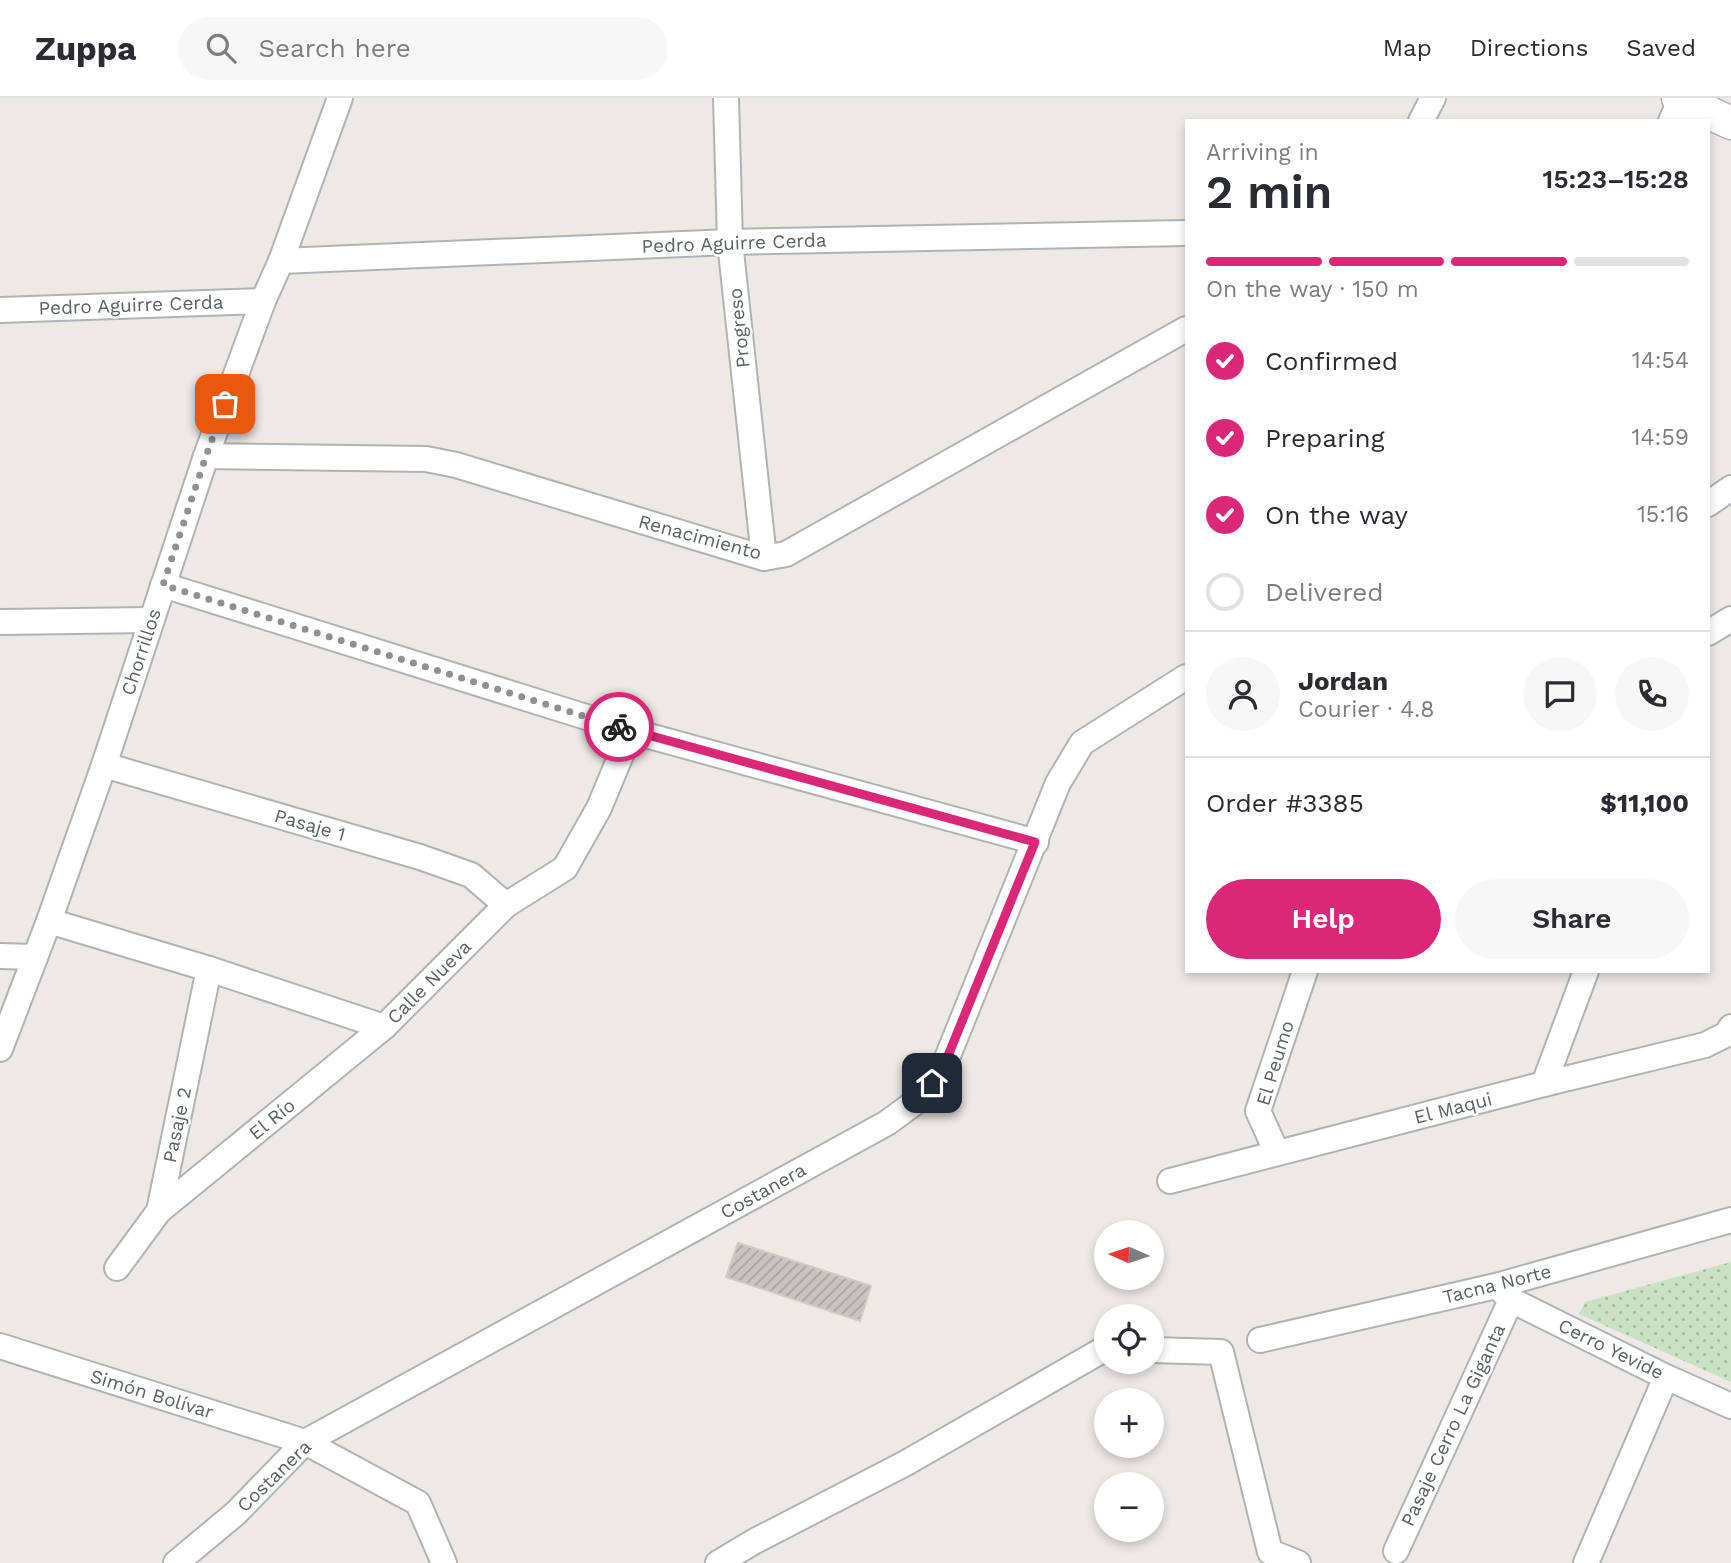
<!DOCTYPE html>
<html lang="en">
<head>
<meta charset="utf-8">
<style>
	body { margin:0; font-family:"Work Sans",sans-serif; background:#f7f7f7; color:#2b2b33; height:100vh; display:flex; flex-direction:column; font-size:26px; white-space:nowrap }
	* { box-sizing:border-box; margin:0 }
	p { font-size:23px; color:#7c7c81 }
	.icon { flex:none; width:38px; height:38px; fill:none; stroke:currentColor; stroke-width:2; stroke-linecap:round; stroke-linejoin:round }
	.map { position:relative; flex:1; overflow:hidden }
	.panel { position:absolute; left:1185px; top:21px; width:525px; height:854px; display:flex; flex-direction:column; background:#fff; border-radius:0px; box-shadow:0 4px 10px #0003 }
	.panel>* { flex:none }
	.needle { width:46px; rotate:273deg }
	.controls { position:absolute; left:1094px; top:1122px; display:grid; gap:14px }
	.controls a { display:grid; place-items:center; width:70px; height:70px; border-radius:50%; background:#fff; box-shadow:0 4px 10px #0003; font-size:35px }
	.pin { position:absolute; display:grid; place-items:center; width:60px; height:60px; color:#fff; margin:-30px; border-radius:14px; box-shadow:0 4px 10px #0006 }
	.courier { position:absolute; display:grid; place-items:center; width:70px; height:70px; margin:-35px; border:5px solid #db2777; border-radius:50%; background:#fff; color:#222; box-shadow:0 2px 9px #0007 }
	.overview em { font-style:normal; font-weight:600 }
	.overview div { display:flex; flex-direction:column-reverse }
	.overview { display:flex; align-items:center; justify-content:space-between; height:119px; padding:0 21px }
	h1 { font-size:46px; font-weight:600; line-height:52px }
	.bar { display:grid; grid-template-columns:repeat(4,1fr); gap:10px 7px; align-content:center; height:84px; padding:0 21px }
	.bar i { height:9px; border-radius:5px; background:#e1e1e2 }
	.bar .current { background:#db2777 }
	.bar p { grid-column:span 4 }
	.line { display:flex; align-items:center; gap:18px; padding:0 21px; border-top:2px solid #e1e1e2 }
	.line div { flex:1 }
	.round { display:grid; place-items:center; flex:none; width:74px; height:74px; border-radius:37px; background:#f7f7f7 }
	ol { padding:0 21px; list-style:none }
	li { display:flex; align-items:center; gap:21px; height:77px }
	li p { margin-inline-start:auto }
	li .icon { padding:7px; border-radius:50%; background:#db2777; color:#fff; stroke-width:4 }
	li:last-child { color:#7c7c81 }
	li i { width:38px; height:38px; border:4px solid #e1e1e2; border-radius:50% }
	.cta { display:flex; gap:14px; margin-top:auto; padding:14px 21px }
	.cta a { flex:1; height:80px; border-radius:42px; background:#db2777; color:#fff; font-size:28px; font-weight:600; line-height:80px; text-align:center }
	.cta a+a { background:#f7f7f7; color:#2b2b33 }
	header { display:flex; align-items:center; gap:42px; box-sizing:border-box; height:98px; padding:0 35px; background:#fff; border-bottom:2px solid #e1e1e2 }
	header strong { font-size:33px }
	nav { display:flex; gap:38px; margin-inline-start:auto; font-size:24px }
	.search { width:490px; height:63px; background:#f7f7f7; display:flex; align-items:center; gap:18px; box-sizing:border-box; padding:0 24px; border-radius:38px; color:#7c7c81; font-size:26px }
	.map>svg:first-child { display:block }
	.grass { fill:url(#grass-dots) }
	.building { fill:url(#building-hatch); stroke:#d1cac3; stroke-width:2 }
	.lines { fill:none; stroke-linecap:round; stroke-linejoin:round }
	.minor-casing { stroke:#b0b3b5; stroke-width:28 }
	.tertiary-casing { stroke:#b0b3b5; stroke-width:35 }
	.minor { stroke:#fff; stroke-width:24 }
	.tertiary { stroke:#fff; stroke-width:32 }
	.done { stroke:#8f9190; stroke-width:7; stroke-dasharray:0 12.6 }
	.route { stroke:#db2777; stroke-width:9 }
	.labels { text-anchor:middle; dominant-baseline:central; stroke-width:5; stroke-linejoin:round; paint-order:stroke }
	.street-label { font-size:19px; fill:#5c6163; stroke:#fff }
</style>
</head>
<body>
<header>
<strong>Zuppa</strong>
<div class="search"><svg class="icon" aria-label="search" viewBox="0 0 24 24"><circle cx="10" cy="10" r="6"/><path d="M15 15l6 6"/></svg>Search here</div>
<nav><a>Map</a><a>Directions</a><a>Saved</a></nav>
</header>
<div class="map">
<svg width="1731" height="1465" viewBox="0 0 1731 1465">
	<defs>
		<pattern id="grass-dots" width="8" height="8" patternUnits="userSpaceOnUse" patternTransform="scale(1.75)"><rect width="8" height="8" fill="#cae2c3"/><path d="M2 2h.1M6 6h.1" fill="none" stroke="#a7bba2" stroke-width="1.8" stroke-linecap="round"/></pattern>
		<pattern id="building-hatch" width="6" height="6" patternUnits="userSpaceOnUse" patternTransform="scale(1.75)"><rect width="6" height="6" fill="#c9c4c1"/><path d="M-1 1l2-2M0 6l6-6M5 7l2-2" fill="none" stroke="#a6a3a0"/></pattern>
	</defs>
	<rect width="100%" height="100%" fill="#ede9e4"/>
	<path class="grass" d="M1731 1164V1284L1579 1216 1585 1204Z"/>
	<path class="building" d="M738 1145 871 1188 860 1223 726 1179Z"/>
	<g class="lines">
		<g class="minor-casing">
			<g id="minor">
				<path d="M726 0 730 144 764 460"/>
				<path d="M1421 23 1433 0"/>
				<path d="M1671 23 1681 1"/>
				<path d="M281 163 730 144 1186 135"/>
				<path d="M0 212 263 203"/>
				<path d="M206 358 426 361 456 367 764 460 786 456 1186 231"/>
				<path d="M1708 406 1731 390"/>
				<path d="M163 487 631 633 1036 744"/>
				<path d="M0 524 151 522"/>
				<path d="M1708 535 1731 521"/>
				<path d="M104 667 420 759 471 777 506 807"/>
				<path d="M49 823 209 871 384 929"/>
				<path d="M0 858 35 859"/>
				<path d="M0 951 49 823 104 667 206 358 263 203 281 163 340 0"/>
				<path d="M1544 986 1586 873"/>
				<path d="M1277 1055 1258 1013 1305 873"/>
				<path d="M1170 1083 1544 986 1705 947 1727 936 1731 929"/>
				<path d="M159 1113 384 929 506 807 565 770 599 710 631 633"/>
				<path d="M117 1170 159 1113 209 871"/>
				<path d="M1501 1192 1511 1202 1666 1279 1731 1308"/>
				<path d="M1260 1242 1496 1188 1731 1122"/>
				<path d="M0 1248 305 1344 418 1405 444 1465"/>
				<path d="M1152 1252 1221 1254 1270 1454 1298 1465"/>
				<path d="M1396 1453 1511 1202"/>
				<path d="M176 1465 236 1415 305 1344 887 1025 921 1000 943 970 1058 685 1082 645 1186 579"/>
				<path d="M718 1465 755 1443 906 1365 1106 1250"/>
				<path d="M1586 1465 1666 1279"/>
			</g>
		</g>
		<g class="tertiary-casing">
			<path id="tertiary" d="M1678 0 1731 25"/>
		</g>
		<use href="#minor" class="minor"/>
		<use href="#tertiary" class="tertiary"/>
	</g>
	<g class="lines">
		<path class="done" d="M225 306 206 358 163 487 619 629"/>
		<path class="route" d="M619 629 1035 744 943 970 932 985"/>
	</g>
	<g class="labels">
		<g class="street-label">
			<text transform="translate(734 145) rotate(-2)">Pedro Aguirre Cerda</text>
			<text transform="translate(131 207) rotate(-2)">Pedro Aguirre Cerda</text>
			<text transform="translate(739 230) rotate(-96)">Progreso</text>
			<text transform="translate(700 439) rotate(15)">Renacimiento</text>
			<text transform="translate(141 554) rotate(-72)">Chorrillos</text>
			<text transform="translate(310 727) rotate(16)">Pasaje 1</text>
			<text transform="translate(429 884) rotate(-45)">Calle Nueva</text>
			<text transform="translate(1275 965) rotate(-73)">El Peumo</text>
			<text transform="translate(1453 1010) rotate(-14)">El Maqui</text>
			<text transform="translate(272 1021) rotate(-39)">El Río</text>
			<text transform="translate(177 1027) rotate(-78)">Pasaje 2</text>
			<text transform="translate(763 1093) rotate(-29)">Costanera</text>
			<text transform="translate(1497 1186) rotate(-14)">Tacna Norte</text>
			<text transform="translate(1611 1251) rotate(26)">Cerro Yevide</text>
			<text transform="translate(152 1296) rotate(17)">Simón Bolívar</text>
			<text transform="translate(1453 1327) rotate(-65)">Pasaje Cerro La Giganta</text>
			<text transform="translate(274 1378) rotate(-44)">Costanera</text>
		</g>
	</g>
</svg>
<div class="controls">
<a><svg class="needle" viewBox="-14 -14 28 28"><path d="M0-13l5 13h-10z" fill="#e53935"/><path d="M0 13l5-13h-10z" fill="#7c7c81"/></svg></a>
<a><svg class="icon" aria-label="locate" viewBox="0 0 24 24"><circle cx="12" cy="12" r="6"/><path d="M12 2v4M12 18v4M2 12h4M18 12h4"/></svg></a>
<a>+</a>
<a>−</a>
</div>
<div class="pin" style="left:225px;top:306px;background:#ea580c"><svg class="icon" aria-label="bag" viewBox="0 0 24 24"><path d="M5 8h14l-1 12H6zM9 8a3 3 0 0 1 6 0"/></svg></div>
<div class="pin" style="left:932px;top:985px;background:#1f2937"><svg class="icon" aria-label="home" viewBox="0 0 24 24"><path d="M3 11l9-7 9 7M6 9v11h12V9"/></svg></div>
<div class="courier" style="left:619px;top:629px"><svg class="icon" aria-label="bike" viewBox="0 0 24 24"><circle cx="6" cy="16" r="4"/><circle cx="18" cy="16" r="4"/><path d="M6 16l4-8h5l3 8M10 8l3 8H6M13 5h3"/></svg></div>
<section class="panel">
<div class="overview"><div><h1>2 min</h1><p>Arriving in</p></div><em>15:23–15:28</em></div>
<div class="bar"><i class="current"></i><i class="current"></i><i class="current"></i><i></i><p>On the way · 150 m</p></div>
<ol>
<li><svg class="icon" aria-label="check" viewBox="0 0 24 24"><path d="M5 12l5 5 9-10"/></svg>Confirmed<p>14:54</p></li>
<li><svg class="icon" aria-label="check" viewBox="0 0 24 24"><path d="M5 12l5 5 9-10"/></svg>Preparing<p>14:59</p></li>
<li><svg class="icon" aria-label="check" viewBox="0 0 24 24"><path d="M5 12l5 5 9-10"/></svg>On the way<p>15:16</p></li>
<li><i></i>Delivered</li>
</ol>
<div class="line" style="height:126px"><a class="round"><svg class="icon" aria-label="person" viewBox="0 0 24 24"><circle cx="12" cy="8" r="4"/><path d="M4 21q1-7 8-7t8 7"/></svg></a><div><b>Jordan</b><p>Courier · 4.8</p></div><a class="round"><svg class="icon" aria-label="chat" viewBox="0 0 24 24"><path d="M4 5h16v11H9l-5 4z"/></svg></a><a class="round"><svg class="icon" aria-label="phone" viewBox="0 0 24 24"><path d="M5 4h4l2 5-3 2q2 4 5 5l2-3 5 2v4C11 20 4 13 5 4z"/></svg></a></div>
<div class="line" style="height:91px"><div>Order #3385</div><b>$11,100</b></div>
<div class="cta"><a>Help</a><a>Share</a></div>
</section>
</div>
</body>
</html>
